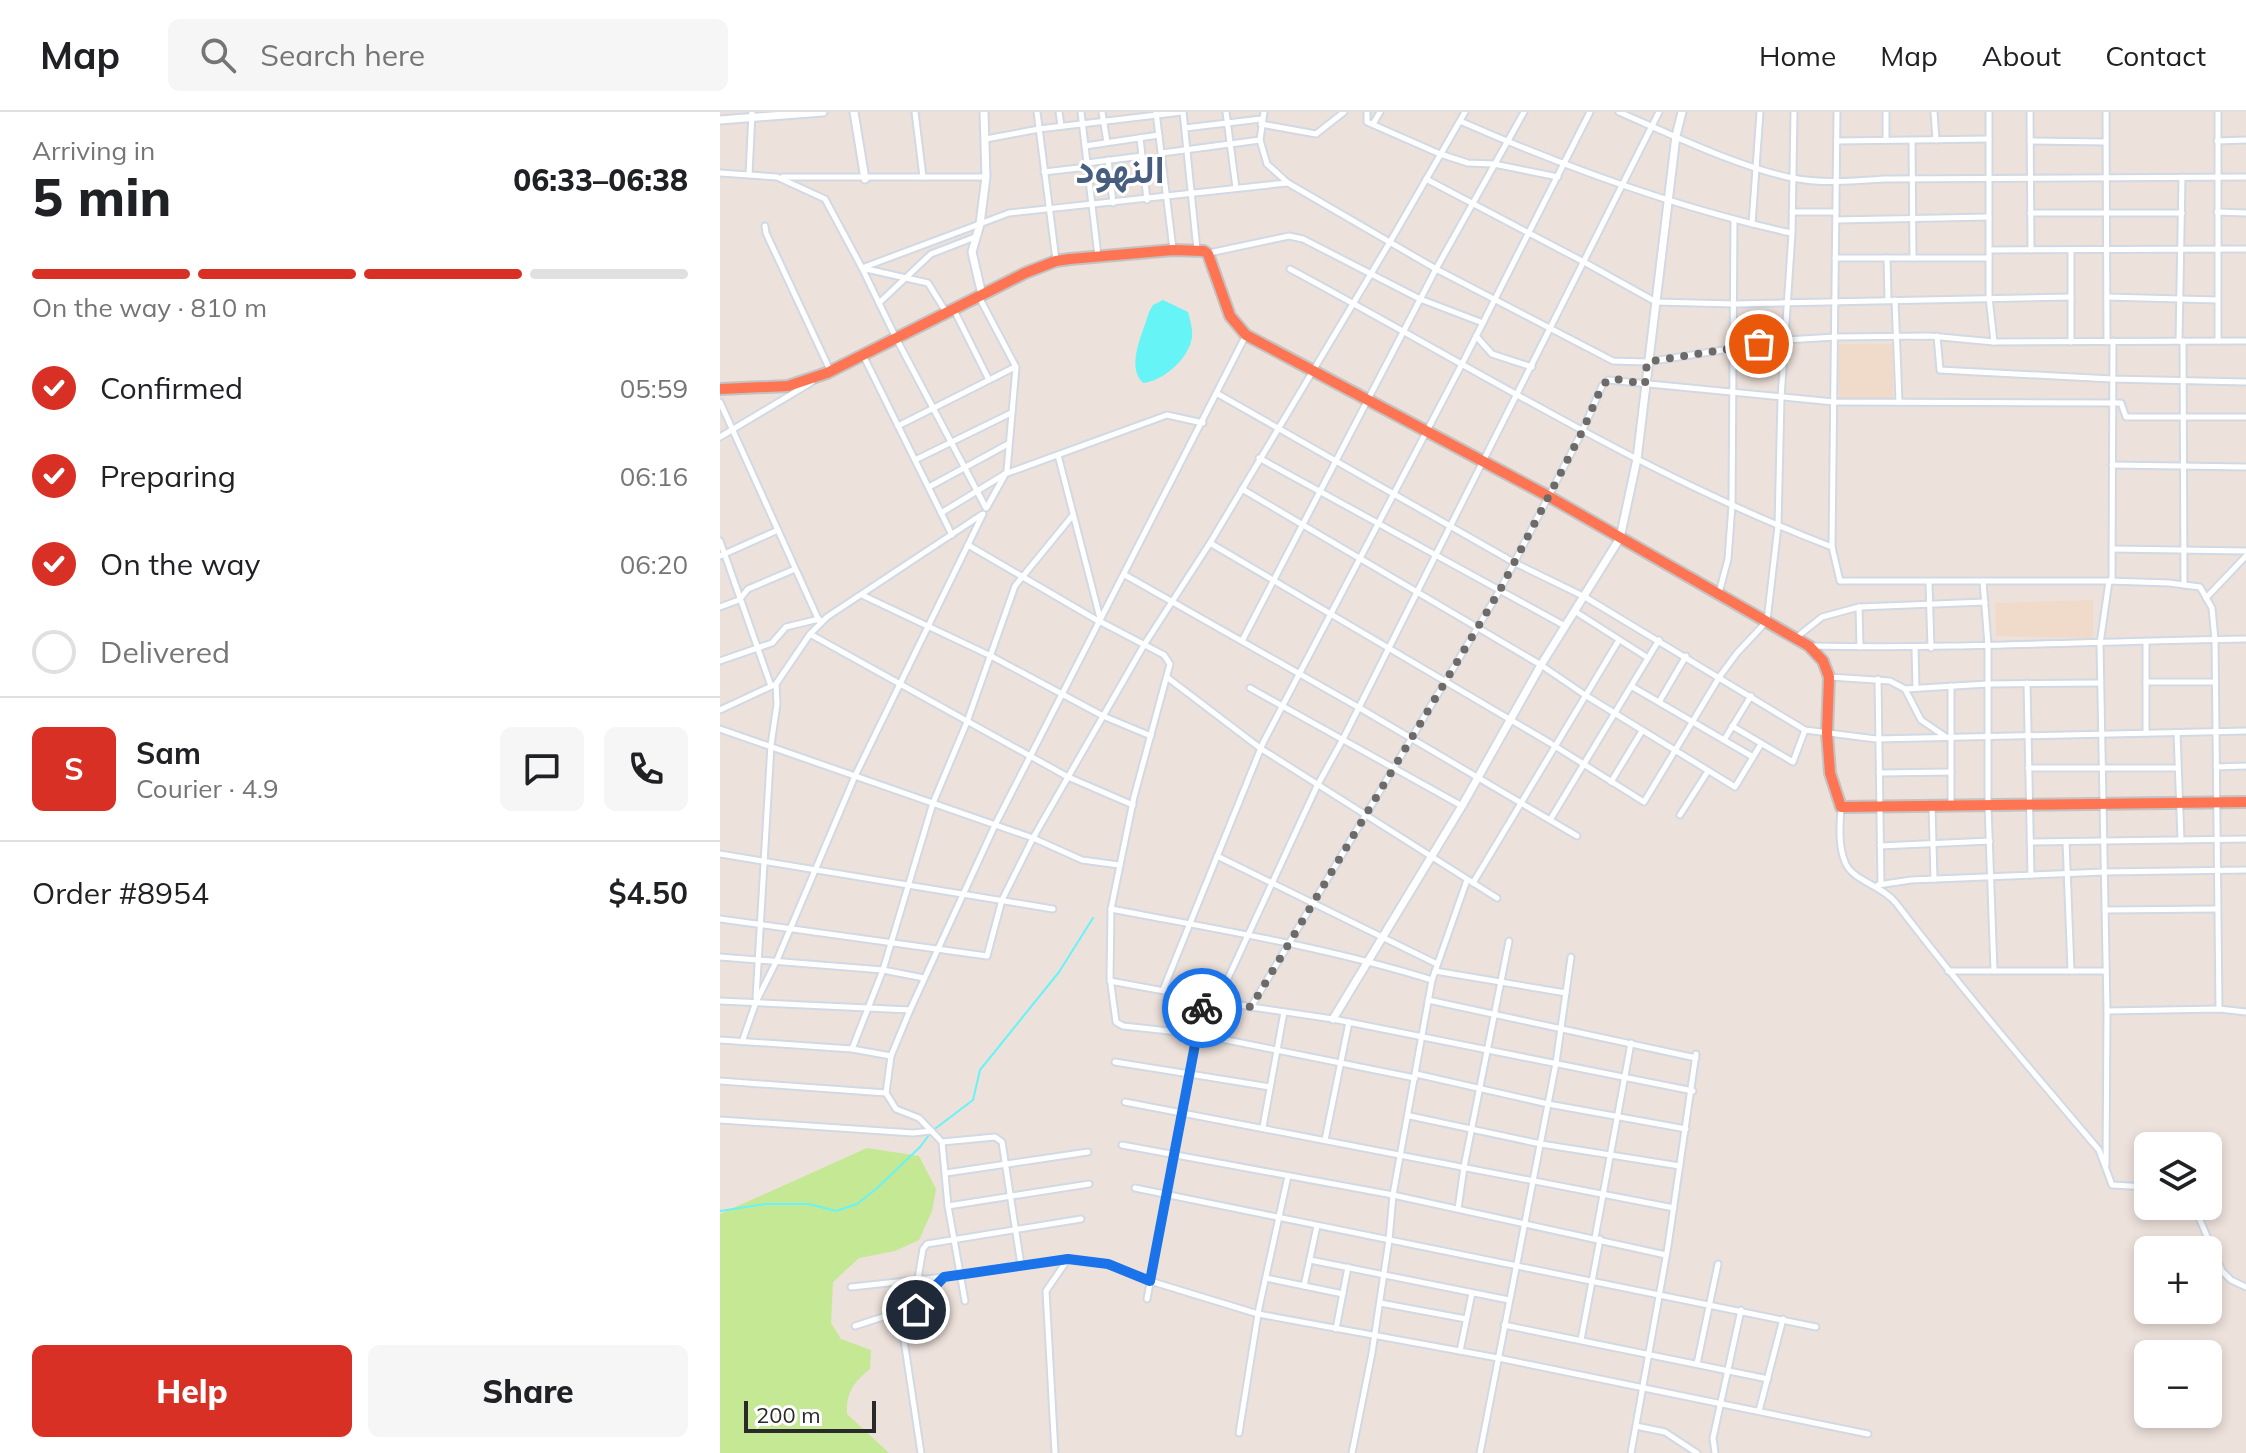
<!DOCTYPE html>
<html lang="en">
<head>
<meta charset="utf-8">
<style>
	body { margin:0; font-family:Mulish,Vazirmatn,sans-serif; background:#f6f6f6; color:#202124; height:100vh; display:flex; flex-direction:column; font-size:30px; white-space:nowrap }
	* { box-sizing:border-box; margin:0 }
	p { font-size:26px; color:#757577 }
	.icon { flex:none; width:44px; height:44px; fill:none; stroke:currentColor; stroke-width:2; stroke-linecap:round; stroke-linejoin:round }
	.map { position:relative; flex:1; overflow:hidden }
	.side { display:flex; flex-direction:column; background:#fff; width:720px }
	.side>* { flex:none }
	.tools { position:absolute; left:1414px; top:1020px; display:grid; gap:16px }
	.tools a { display:grid; place-items:center; width:88px; height:88px; border-radius:12px; background:#fff; box-shadow:0 4px 12px #0003; font-size:40px }
	.scale { position:absolute; left:24px; bottom:20px; width:132px; box-sizing:border-box; padding-left:8px; border:4px solid #2a2a2a; border-top:0; font-size:22px; line-height:28px; white-space:nowrap; color:#2a2a2a; -webkit-text-stroke:6px #fff; paint-order:stroke }
	.pin { position:absolute; display:grid; place-items:center; width:68px; height:68px; color:#fff; margin:-34px; border:4px solid #fff; border-radius:50%; box-shadow:0 2px 8px #0007 }
	.courier { position:absolute; display:grid; place-items:center; width:80px; height:80px; margin:-40px; border:6px solid #1a73e8; border-radius:50%; background:#fff; color:#222; box-shadow:0 2px 10px #0007 }
	.headline em { font-style:normal; font-weight:800 }
	.headline div { display:flex; flex-direction:column-reverse }
	.headline { display:flex; align-items:center; justify-content:space-between; height:136px; padding:0 32px }
	h1 { font-size:52px; font-weight:800; line-height:60px }
	.bar { display:grid; grid-template-columns:repeat(4,1fr); gap:12px 8px; align-content:center; height:96px; padding:0 32px }
	.bar i { height:10px; border-radius:6px; background:#e0e0e0 }
	.bar .active { background:#d93025 }
	.bar p { grid-column:span 4 }
	.line { display:flex; align-items:center; gap:20px; padding:0 32px; border-top:2px solid #e0e0e0 }
	.line div { flex:1 }
	.round { display:grid; place-items:center; flex:none; width:84px; height:84px; border-radius:12px; background:#f6f6f6 }
	ol { padding:0 32px; list-style:none }
	li { display:flex; align-items:center; gap:24px; height:88px }
	li p { margin-inline-start:auto }
	li .icon { padding:8px; border-radius:50%; background:#d93025; color:#fff; stroke-width:4 }
	li:last-child { color:#757577 }
	li i { width:44px; height:44px; border:4px solid #e0e0e0; border-radius:50% }
	.action { display:flex; gap:16px; margin-top:auto; padding:16px 32px }
	.action a { flex:1; height:92px; border-radius:12px; background:#d93025; color:#fff; font-size:32px; font-weight:800; line-height:92px; text-align:center }
	.action a+a { background:#f6f6f6; color:#202124 }
	header { display:flex; align-items:center; gap:48px; box-sizing:border-box; height:112px; padding:0 40px; background:#fff; border-bottom:2px solid #e0e0e0 }
	header strong { font-size:38px }
	nav { display:flex; gap:44px; margin-inline-start:auto; font-size:28px }
	.search { width:560px; height:72px; background:#f6f6f6; display:flex; align-items:center; gap:20px; box-sizing:border-box; padding:0 28px; border-radius:12px; color:#757577; font-size:30px }
	main { display:flex; flex:1; min-height:0 }
	.map>svg:first-child { display:block }
	.education { fill:#f0dac9 }
	.green { fill:#c4e893 }
	.water { fill:#66f4f7 }
	.lines { fill:none; stroke-linecap:round; stroke-linejoin:round }
	.stream { stroke:#66f4f7; stroke-width:2 }
	.street-casing { stroke:#d0d9e4; stroke-width:9 }
	.secondary-casing { stroke:#d0d9e4; stroke-width:11 }
	.highway-casing { stroke:#c3c3c3; stroke-width:14 }
	.street { stroke:#fff; stroke-width:5 }
	.secondary { stroke:#fff; stroke-width:7 }
	.highway { stroke:#ff7554; stroke-width:10 }
	.done { stroke:#6e6a68; stroke-width:8; stroke-dasharray:0 14.4 }
	.route { stroke:#1a73e8; stroke-width:10 }
	.labels { text-anchor:middle; dominant-baseline:central; stroke-width:6; stroke-linejoin:round; paint-order:stroke }
	.town-label { font-size:38px; font-weight:bold; fill:#475e7e; stroke:#fff }
</style>
</head>
<body>
<header>
<strong>Map</strong>
<div class="search"><svg class="icon" aria-label="search" viewBox="0 0 24 24"><circle cx="10" cy="10" r="6"/><path d="M15 15l6 6"/></svg>Search here</div>
<nav><a>Home</a><a>Map</a><a>About</a><a>Contact</a></nav>
</header>
<main>
<section class="side">
<div class="headline"><div><h1>5 min</h1><p>Arriving in</p></div><em>06:33–06:38</em></div>
<div class="bar"><i class="active"></i><i class="active"></i><i class="active"></i><i></i><p>On the way · 810 m</p></div>
<ol>
<li><svg class="icon" aria-label="check" viewBox="0 0 24 24"><path d="M5 12l5 5 9-10"/></svg>Confirmed<p>05:59</p></li>
<li><svg class="icon" aria-label="check" viewBox="0 0 24 24"><path d="M5 12l5 5 9-10"/></svg>Preparing<p>06:16</p></li>
<li><svg class="icon" aria-label="check" viewBox="0 0 24 24"><path d="M5 12l5 5 9-10"/></svg>On the way<p>06:20</p></li>
<li><i></i>Delivered</li>
</ol>
<div class="line" style="height:144px"><b class="round" style="background:#d93025;color:#fff">S</b><div><b>Sam</b><p>Courier · 4.9</p></div><a class="round"><svg class="icon" aria-label="chat" viewBox="0 0 24 24"><path d="M4 5h16v11H9l-5 4z"/></svg></a><a class="round"><svg class="icon" aria-label="phone" viewBox="0 0 24 24"><path d="M5 4h4l2 5-3 2q2 4 5 5l2-3 5 2v4C11 20 4 13 5 4z"/></svg></a></div>
<div class="line" style="height:104px"><div>Order #8954</div><b>$4.50</b></div>
<div class="action"><a>Help</a><a>Share</a></div>
</section>
<div class="map">
<svg width="1526" height="1341" viewBox="0 0 1526 1341">
	<rect width="100%" height="100%" fill="#ede1db"/>
	<g class="education">
		<path d="M1119 232H1172L1173 286H1119Z"/>
		<path d="M1373 488V526L1276 524 1275 491Z"/>
	</g>
	<path class="green" d="M147 1036 199 1044 216 1077 212 1099 199 1128 175 1139 139 1146 113 1170 111 1211 121 1227 151 1238 150 1257C134 1270 126 1280 127 1302L169 1341H0V1102Z"/>
	<path class="water" d="M443 188 468 200C470 208 473 218 472 225 469 247 443 269 423 271 405 254 424 219 429 200L433 193Z"/>
	<g class="lines">
		<path class="stream" d="M0 1099 45 1092H89L116 1099 137 1092 156 1077 200 1035 212 1019 253 988 260 958 339 860 373 806"/>
		<g class="street-casing">
			<g id="street">
				<path d="M195 0 203 65"/>
				<path d="M317 0 336 148"/>
				<path d="M339 0 341 14"/>
				<path d="M361 0 378 144"/>
				<path d="M382 0 387 30"/>
				<path d="M436 0 453 137"/>
				<path d="M463 0 477 138"/>
				<path d="M506 0 516 76"/>
				<path d="M544 0 540 28 547 52 568 71 716 157 893 249 927 250 1066 228 1115 225 1210 224 1274 230 1526 229"/>
				<path d="M647 0V10L720 42 748 51 774 52 838 65"/>
				<path d="M899 0C952 23 1016 54 1072 66 1103 72 1134 69 1165 67L1526 65"/>
				<path d="M1117 0 1112 435 1120 469H1389L1449 471 1480 475 1492 496 1495 528 1499 897"/>
				<path d="M1214 0 1216 28"/>
				<path d="M1269 0V185L1274 230"/>
				<path d="M1310 0 1311 138"/>
				<path d="M1386 0 1387 230"/>
				<path d="M1498 0V229"/>
				<path d="M740 9C847 56 957 96 1071 121"/>
				<path d="M541 12 596 22 624 0"/>
				<path d="M653 12 660 0"/>
				<path d="M465 16 541 7"/>
				<path d="M420 26 427 88"/>
				<path d="M266 27 319 17 462 0"/>
				<path d="M1166 28V0"/>
				<path d="M1192 28 1193 146"/>
				<path d="M1117 29 1269 27"/>
				<path d="M1310 29 1386 30"/>
				<path d="M1497 29 1526 28"/>
				<path d="M365 34 439 23"/>
				<path d="M442 41 540 28"/>
				<path d="M388 48 393 91"/>
				<path d="M367 51 422 44"/>
				<path d="M324 60 367 55"/>
				<path d="M0 61 57 65 105 87 142 156 208 171 226 200"/>
				<path d="M29 63 32 0"/>
				<path d="M63 65H266"/>
				<path d="M706 67 864 150 936 190 1015 192 1351 185"/>
				<path d="M391 70 425 67"/>
				<path d="M1072 100H1116"/>
				<path d="M1497 100 1526 101"/>
				<path d="M1310 101H1462"/>
				<path d="M1116 108 1269 105"/>
				<path d="M1032 112 1040 0"/>
				<path d="M45 114 46 121 110 258"/>
				<path d="M1269 138 1526 137"/>
				<path d="M489 141 569 124 583 127 700 187 763 211"/>
				<path d="M1115 146H1269"/>
				<path d="M1167 146 1168 187"/>
				<path d="M570 157C749 253 921 362 1112 435"/>
				<path d="M259 185 296 255 287 359 267 395"/>
				<path d="M1387 185 1497 188"/>
				<path d="M1175 188 1179 290"/>
				<path d="M159 191 211 142 255 125"/>
				<path d="M234 198 269 268"/>
				<path d="M756 224 772 242 812 255"/>
				<path d="M1217 224 1220 258 1392 267 1526 270"/>
				<path d="M1459 229 1462 65"/>
				<path d="M1463 229 1464 473"/>
				<path d="M1351 230V138"/>
				<path d="M144 245 232 423"/>
				<path d="M498 282 795 451 865 485 1085 618 1156 627 1526 619"/>
				<path d="M0 290 100 511"/>
				<path d="M178 314 295 255"/>
				<path d="M0 325 92 270"/>
				<path d="M338 343 381 510 444 543 450 552 414 685 391 797 390 865 396 910 403 914 477 922 695 966"/>
				<path d="M539 346 845 514"/>
				<path d="M195 348 291 301"/>
				<path d="M1392 353 1526 355"/>
				<path d="M209 375 288 332"/>
				<path d="M522 377 821 553 865 583 1015 675 1041 632"/>
				<path d="M266 396 176 226 142 156 289 101 567 71"/>
				<path d="M221 401 285 362 447 303 483 311"/>
				<path d="M0 429 51 574"/>
				<path d="M490 431 830 631 924 690 1000 564 1017 541 1047 509 1058 414 1061 286 1072 121 1074 0"/>
				<path d="M248 433 380 510"/>
				<path d="M1392 437 1526 439"/>
				<path d="M0 444 58 418"/>
				<path d="M405 463 638 595 857 724"/>
				<path d="M1263 469 1268 533V694L1274 859"/>
				<path d="M1392 469 1393 229"/>
				<path d="M1209 471 1211 536"/>
				<path d="M999 481 1008 447 1012 393 1014 108"/>
				<path d="M144 484 271 544 383 604 431 624"/>
				<path d="M1486 486 1526 444"/>
				<path d="M0 495 19 488 28 477 75 457"/>
				<path d="M1139 495 1140 535"/>
				<path d="M856 500 928 546"/>
				<path d="M90 522 348 665 413 693"/>
				<path d="M1077 525 1102 505 1139 495 1265 490"/>
				<path d="M522 529 716 157 804 0"/>
				<path d="M1426 531V621"/>
				<path d="M1091 534C1236 537 1381 529 1526 527"/>
				<path d="M1195 536 1196 576"/>
				<path d="M0 549 52 531 66 515 99 507"/>
				<path d="M1110 565 1170 569 1185 577 1201 608 1226 625"/>
				<path d="M448 566 540 636 777 786"/>
				<path d="M1158 567 1161 772"/>
				<path d="M1426 570H1495"/>
				<path d="M1307 571 1311 763"/>
				<path d="M911 574 1033 645"/>
				<path d="M1231 574V693"/>
				<path d="M530 576 742 694"/>
				<path d="M1185 577 1268 572 1380 571"/>
				<path d="M939 590 966 544"/>
				<path d="M0 598 56 572 90 522 107 505 261 403"/>
				<path d="M1012 614 1073 650 1085 618"/>
				<path d="M0 617 313 726 362 748 399 753"/>
				<path d="M1457 621 1461 728"/>
				<path d="M1004 628 1031 584"/>
				<path d="M1496 655 1526 654"/>
				<path d="M1308 656H1458"/>
				<path d="M1159 661 1231 660"/>
				<path d="M891 670 922 619"/>
				<path d="M1121 695C1120 713 1118 733 1125 750 1132 769 1162 773 1176 791 1241 876 1310 957 1379 1038L1392 1073 1428 1075"/>
				<path d="M1212 695 1214 767"/>
				<path d="M960 703 988 659"/>
				<path d="M830 708 939 528"/>
				<path d="M1310 730 1526 727"/>
				<path d="M1346 730 1351 859"/>
				<path d="M1160 734 1270 729"/>
				<path d="M0 742 333 797"/>
				<path d="M497 744 717 852"/>
				<path d="M753 771 899 528"/>
				<path d="M1158 773 1191 768 1384 760 1526 758"/>
				<path d="M391 797C500 818 606 835 712 868"/>
				<path d="M1385 798 1497 797"/>
				<path d="M0 807 267 844 282 788 313 726 424 533 490 431 670 130 745 0"/>
				<path d="M0 845 163 858 204 866"/>
				<path d="M715 859 846 881"/>
				<path d="M1228 859H1386"/>
				<path d="M390 869 531 895 613 907 973 979"/>
				<path d="M443 878 543 631 742 252 870 0"/>
				<path d="M36 886 51 633 57 592 56 572"/>
				<path d="M498 888 597 674 623 627 939 0"/>
				<path d="M708 888 976 946"/>
				<path d="M0 889 190 898"/>
				<path d="M531 895 780 478 862 320 882 274 888 268 1114 290 1401 291 1406 305H1526"/>
				<path d="M1387 899 1499 897 1526 900"/>
				<path d="M0 928 132 937 171 944"/>
				<path d="M22 930 36 890 57 848 135 664 263 402"/>
				<path d="M132 937 163 858 213 691 247 610 295 474 353 403"/>
				<path d="M395 950 550 975"/>
				<path d="M696 962 828 992 966 1017"/>
				<path d="M0 969 166 981 176 997 199 1006 222 1030 228 1094 245 1189"/>
				<path d="M166 981 171 944 190 898 275 713 526 223"/>
				<path d="M405 990 954 1096"/>
				<path d="M690 1004 821 1032 960 1054"/>
				<path d="M0 1008 193 1021 211 1019"/>
				<path d="M543 1015 564 900"/>
				<path d="M605 1028 629 910"/>
				<path d="M222 1030 275 1025 282 1030 301 1153"/>
				<path d="M402 1033 673 1083 946 1143"/>
				<path d="M1386 1053 1387 899 1380 532 1389 469"/>
				<path d="M226 1061 368 1040"/>
				<path d="M415 1076 1096 1215"/>
				<path d="M228 1094 369 1072"/>
				<path d="M1474 1094 1502 1159 1511 1168 1526 1175"/>
				<path d="M738 1097 744 1055 789 829"/>
				<path d="M875 1126 911 931"/>
				<path d="M590 1148 789 1188"/>
				<path d="M546 1166 623 1182"/>
				<path d="M584 1174 597 1114"/>
				<path d="M131 1175 224 1165 347 1147"/>
				<path d="M427 1187 483 886"/>
				<path d="M660 1191 746 1207"/>
				<path d="M198 1192 223 1166"/>
				<path d="M784 1213 1048 1267"/>
				<path d="M135 1214 169 1203 195 1198"/>
				<path d="M616 1217 628 1155"/>
				<path d="M861 1228 880 1127"/>
				<path d="M740 1239 752 1181"/>
				<path d="M977 1252 998 1152"/>
				<path d="M1039 1299 1063 1207"/>
				<path d="M916 1314 945 1320 977 1341"/>
				<path d="M519 1321 539 1196 568 1064"/>
				<path d="M201 1341 184 1228 198 1192 196 1178 203 1137 207 1132 361 1107"/>
				<path d="M335 1341 326 1179 348 1147 388 1152 430 1169 538 1202 778 1246 1148 1322"/>
				<path d="M632 1341 652 1241 669 1128 673 1083 712 868 747 768"/>
				<path d="M760 1341 836 951 851 845"/>
				<path d="M911 1341 948 1134 976 942"/>
				<path d="M995 1341 993 1326 1021 1198"/>
			</g>
		</g>
		<g class="secondary-casing">
			<g id="secondary">
				<path d="M134 0 145 67"/>
				<path d="M0 8 103 0"/>
				<path d="M262 183 252 140 260 112 266 65 264 0"/>
				<path d="M613 907 742 694 821 553 900 426 917 347 956 24 962 0"/>
			</g>
		</g>
		<g class="highway-casing">
			<path id="highway" d="M0 277 68 274 107 261 305 161 336 149 350 147 453 138 484 139 488 142 510 204 526 223 828 384 1089 534 1103 549 1109 565 1107 621 1110 661 1121 695 1526 690"/>
		</g>
		<use href="#street" class="street"/>
		<use href="#secondary" class="secondary"/>
		<use href="#highway" class="highway"/>
	</g>
	<g class="lines">
		<path class="done" d="M482 896 483 886 531 895 780 478 862 320 882 274 888 268 895 267 925 272 927 250 1039 232"/>
		<path class="route" d="M196 1198 198 1192 224 1165 348 1147 388 1152 430 1169 482 896"/>
	</g>
	<g class="labels">
		<g class="town-label">
			<text x="400" y="57">النهود</text>
		</g>
	</g>
</svg>
<div class="tools">
<a><svg class="icon" aria-label="layers" viewBox="0 0 24 24"><path d="M12 4l9 5-9 5-9-5zM3 14l9 5 9-5"/></svg></a>
<a>+</a>
<a>−</a>
</div>
<div class="scale">200 m</div>
<div class="pin" style="left:1039px;top:232px;background:#ea580c"><svg class="icon" aria-label="bag" viewBox="0 0 24 24"><path d="M5 8h14l-1 12H6zM9 8a3 3 0 0 1 6 0"/></svg></div>
<div class="pin" style="left:196px;top:1198px;background:#1f2937"><svg class="icon" aria-label="home" viewBox="0 0 24 24"><path d="M3 11l9-7 9 7M6 9v11h12V9"/></svg></div>
<div class="courier" style="left:482px;top:896px"><svg class="icon" aria-label="bike" viewBox="0 0 24 24"><circle cx="6" cy="16" r="4"/><circle cx="18" cy="16" r="4"/><path d="M6 16l4-8h5l3 8M10 8l3 8H6M13 5h3"/></svg></div>
</div>
</main>
</body>
</html>
